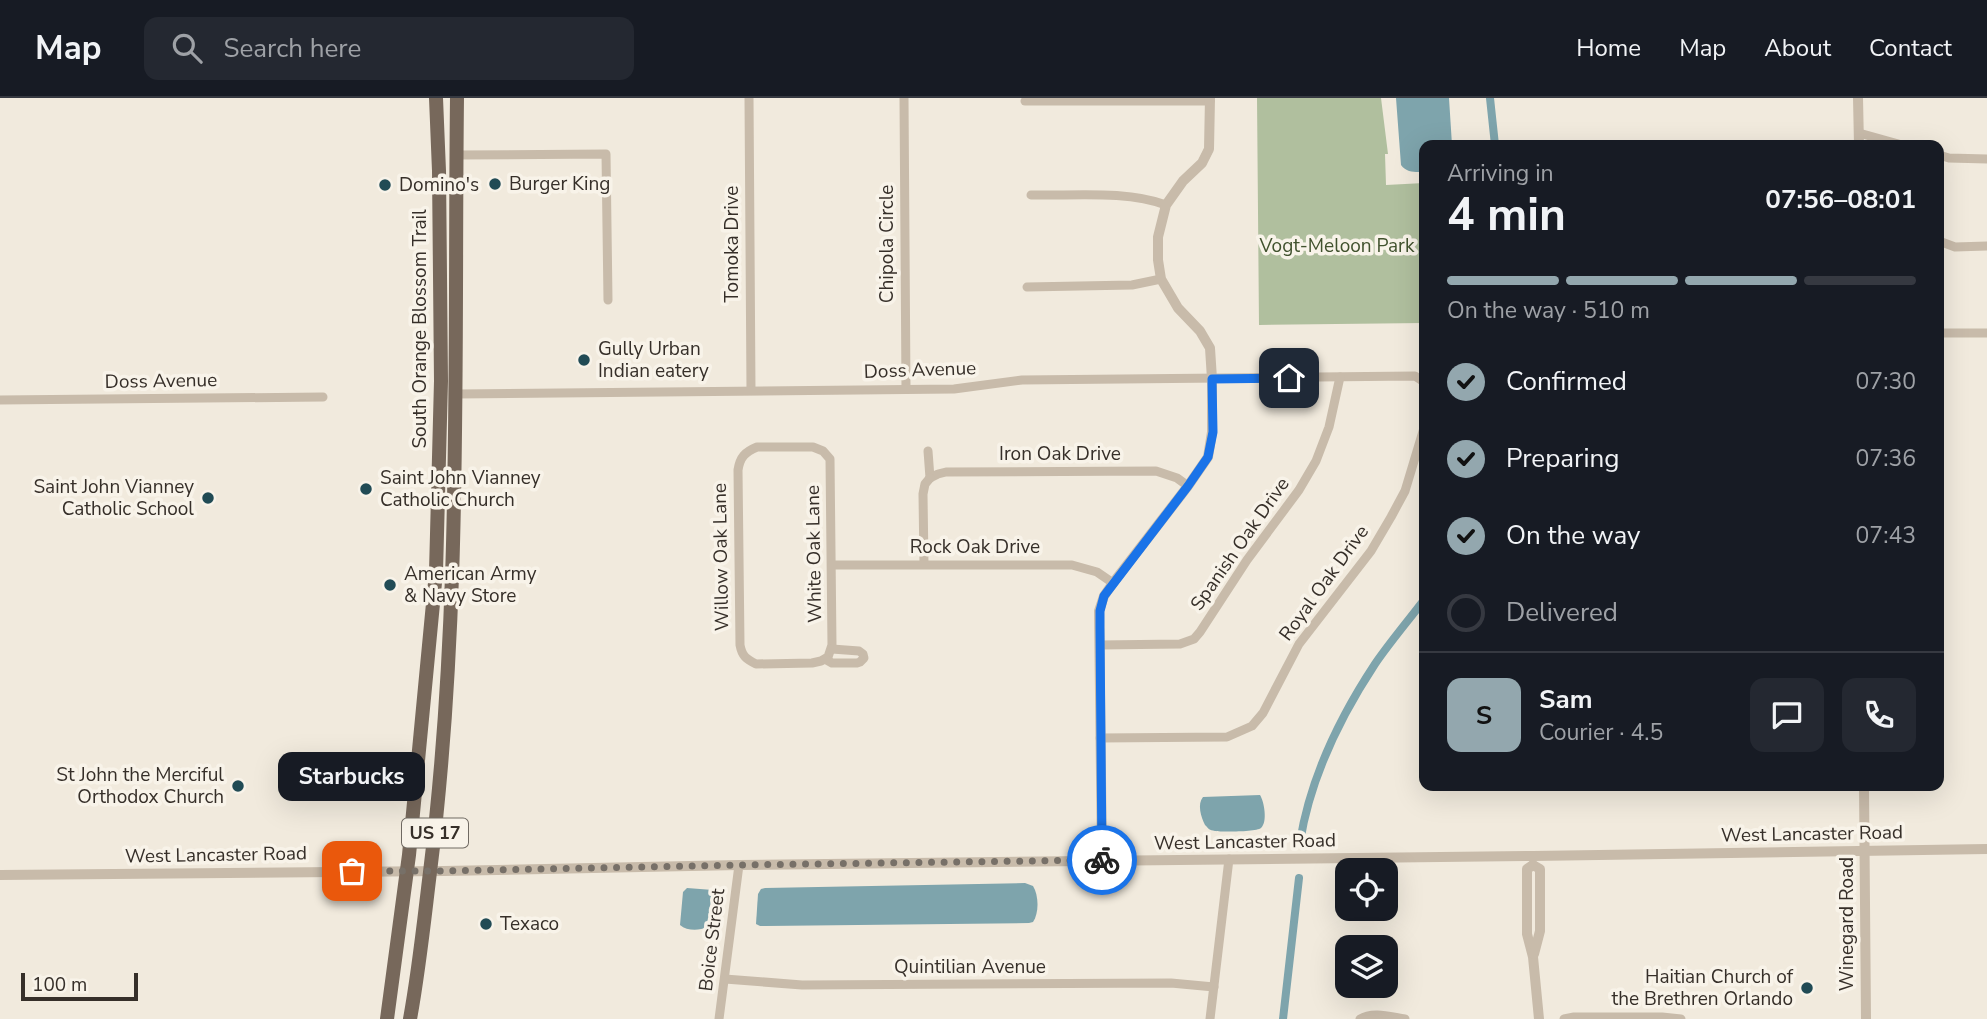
<!DOCTYPE html>
<html lang="en">
<head>
<meta charset="utf-8">
<style>
	body { margin:0; font-family:"Nunito Sans",sans-serif; background:#242831; color:#f1f3f6; height:100vh; display:flex; flex-direction:column; font-size:26px; white-space:nowrap }
	* { box-sizing:border-box; margin:0 }
	p { font-size:23px; color:#9ea1a6 }
	.icon { flex:none; width:38px; height:38px; fill:none; stroke:currentColor; stroke-width:2; stroke-linecap:round; stroke-linejoin:round }
	.map { position:relative; flex:1; overflow:hidden }
	.drawer { position:absolute; left:1419px; top:42px; width:525px; height:651px; display:flex; flex-direction:column; background:#171b24; border-radius:14px; box-shadow:0 7px 28px #0002 }
	.drawer>* { flex:none }
	.buttons { position:absolute; left:1335px; top:760px; display:grid; gap:14px }
	.buttons a { display:grid; place-items:center; width:63px; height:63px; border-radius:14px; background:#171b24; box-shadow:0 7px 28px #0002; font-size:35px }
	.scale { position:absolute; left:21px; bottom:18px; width:117px; box-sizing:border-box; padding-left:7px; border:4px solid #362f29; border-top:0; font-size:19px; line-height:24px; white-space:nowrap; color:#362f29; -webkit-text-stroke:5px #f8f3e9; paint-order:stroke }
	.pin { position:absolute; display:grid; place-items:center; width:60px; height:60px; color:#fff; margin:-30px; border-radius:14px; box-shadow:0 4px 10px #0006 }
	.courier { position:absolute; display:grid; place-items:center; width:70px; height:70px; margin:-35px; border:5px solid #1a73e8; border-radius:50%; background:#fff; color:#222; box-shadow:0 2px 9px #0007 }
	.bubble { position:absolute; height:49px; border-radius:14px; background:#171b24; box-shadow:0 7px 28px #0002; font-size:23px; font-weight:700; line-height:49px; text-align:center }
	.head em { font-style:normal; font-weight:700 }
	.head div { display:flex; flex-direction:column-reverse }
	.head { display:flex; align-items:center; justify-content:space-between; height:119px; padding:0 28px }
	h1 { font-size:46px; font-weight:700; line-height:52px }
	.bar { display:grid; grid-template-columns:repeat(4,1fr); gap:10px 7px; align-content:center; height:84px; padding:0 28px }
	.bar i { height:9px; border-radius:5px; background:#363941 }
	.bar .current { background:#93a7ae }
	.bar p { grid-column:span 4 }
	.line { display:flex; align-items:center; gap:18px; padding:0 28px; border-top:2px solid #363941 }
	.line div { flex:1 }
	.round { display:grid; place-items:center; flex:none; width:74px; height:74px; border-radius:14px; background:#242831 }
	ol { padding:0 28px; list-style:none }
	li { display:flex; align-items:center; gap:21px; height:77px }
	li p { margin-inline-start:auto }
	li .icon { padding:7px; border-radius:50%; background:#93a7ae; color:#111; stroke-width:4 }
	li:last-child { color:#9ea1a6 }
	li i { width:38px; height:38px; border:4px solid #363941; border-radius:50% }
	header { display:flex; align-items:center; gap:42px; box-sizing:border-box; height:98px; padding:0 35px; background:#171b24; border-bottom:2px solid #363941 }
	header strong { font-size:33px }
	nav { display:flex; gap:38px; margin-inline-start:auto; font-size:24px }
	.search { width:490px; height:63px; background:#242831; display:flex; align-items:center; gap:18px; box-sizing:border-box; padding:0 24px; border-radius:14px; color:#9ea1a6; font-size:26px }
	.map>svg:first-child { display:block }
	.green { fill:#b0bf9e }
	.water { fill:#7ea4ac }
	.lines { fill:none; stroke-linecap:round; stroke-linejoin:round }
	.canal { stroke:#7ea4ac; stroke-width:8 }
	.minor { stroke:#c8bbaa; stroke-width:9 }
	.tertiary { stroke:#c8bbaa; stroke-width:10 }
	.primary { stroke:#77685b; stroke-width:14 }
	.done { stroke:#777068; stroke-width:7; stroke-dasharray:0 12.6 }
	.route { stroke:#1a73e8; stroke-width:9 }
	.poi-dot { fill:#214b55; stroke:#f8f3e9; stroke-width:2.5 }
	.labels { text-anchor:middle; dominant-baseline:central; stroke-width:7; stroke-linejoin:round; paint-order:stroke }
	.shield { fill:#f8f3e9; stroke:#706a63; stroke-width:2 }
	.shield-label { font-size:18px; font-weight:bold; fill:#362f29 }
	.poi-label { font-size:19px; fill:#362f29; stroke:#f8f3e9; text-anchor:start }
	.street-label { font-size:19px; fill:#362f29; stroke:#f8f3e9 }
	.park-label { font-size:19px; fill:#41522e; stroke:#f8f3e9 }
</style>
</head>
<body>
<header>
<strong>Map</strong>
<div class="search"><svg class="icon" aria-label="search" viewBox="0 0 24 24"><circle cx="10" cy="10" r="6"/><path d="M15 15l6 6"/></svg>Search here</div>
<nav><a>Home</a><a>Map</a><a>About</a><a>Contact</a></nav>
</header>
<div class="map">
<svg width="1987" height="921" viewBox="0 0 1987 921">
	<rect width="100%" height="100%" fill="#f1eadd"/>
	<path class="green" d="M1257 0H1381L1388 56H1385L1386 87 1424 85V225L1259 227Z"/>
	<g class="water">
		<path d="M1396 0H1449L1452 47H1424V74C1415 74 1407 75 1401 67Z"/>
		<path d="M1260 697C1264 703 1268 724 1261 730 1256 734 1222 734 1215 733 1209 732 1209 731 1205 727 1201 719 1197 706 1203 699Z"/>
		<path d="M1025 785 1033 788C1039 798 1039 815 1033 824L1029 825 766 828H760L756 826 758 796 761 791 765 790Z"/>
		<path d="M687 790 713 792 710 808 711 817 707 829C699 833 687 833 680 827L683 794Z"/>
	</g>
	<g class="lines">
		<g class="canal">
			<path d="M1490 0 1495 47"/>
			<path d="M1300 744C1310 681 1340 619 1375 566 1390 544 1408 523 1424 502"/>
			<path d="M1283 921 1299 780"/>
		</g>
		<g class="minor">
			<path d="M749 0 751 292"/>
			<path d="M904 0 906 291"/>
			<path d="M1025 3H1210"/>
			<path d="M1859 35 1902 47"/>
			<path d="M457 57 606 56 608 202"/>
			<path d="M1939 57 1949 60 1987 61"/>
			<path d="M1031 97C1072 98 1127 92 1166 107"/>
			<path d="M1939 143 1955 149 1987 148"/>
			<path d="M1027 189 1132 187 1161 181"/>
			<path d="M1939 235H1987"/>
			<path d="M457 296 954 291 1022 282 1415 278 1424 284"/>
			<path d="M0 302 323 299"/>
			<path d="M757 349H813L823 353 830 361 832 547 828 559 821 563 812 565 756 566C746 561 742 558 740 547L738 372C740 359 745 354 757 349Z"/>
			<path d="M928 353 930 380"/>
			<path d="M930 380 938 376 946 374 1156 373 1177 380 1188 388"/>
			<path d="M924 466 923 396 925 386 930 380"/>
			<path d="M832 467H1072L1097 474 1113 485"/>
			<path d="M1100 547 1180 546 1194 541 1200 534 1247 462 1299 392 1316 363 1329 329 1340 279"/>
			<path d="M825 561 832 565H857L860 564 864 560 863 556 859 553 832 551"/>
			<path d="M1100 640 1227 639 1252 628 1263 615 1299 546 1371 453 1391 419 1405 393 1424 330"/>
			<path d="M725 881 802 887 1171 885 1214 889"/>
			<path d="M719 921 739 767"/>
			<path d="M1210 921 1229 761"/>
			<path d="M1360 921C1373 913 1391 919 1405 921"/>
			<path d="M1564 921 1574 919H1662L1681 921"/>
		</g>
		<g class="tertiary">
			<path d="M1858 0 1859 47"/>
			<path d="M1864 688 1866 921"/>
			<path d="M1102 762 1099 513 1104 498 1113 485 1188 388 1208 359 1212 334V281L1210 250 1200 233 1178 210 1161 181 1158 162V139L1166 107 1183 83 1202 65 1209 51 1210 0"/>
			<path d="M1533 767 1527 771V836L1533 859 1539 921"/>
			<path d="M1533 767 1540 771V833L1534 856"/>
			<path d="M0 777 444 773 739 767 1533 758 1987 751"/>
		</g>
		<g class="primary">
			<path d="M387 921 409 757 436 474 441 283 439 73 436 0"/>
			<path d="M410 921C419 872 424 823 430 774 462 517 454 258 457 0"/>
		</g>
	</g>
	<g class="lines">
		<path class="done" d="M352 773H444L739 767 1102 762"/>
		<path class="route" d="M1102 762 1100 530V513L1104 498 1188 388 1208 359 1213 334 1212 281 1289 280"/>
	</g>
	<g class="poi-dot">
		<circle cx="495" cy="86" r="7"/>
		<circle cx="385" cy="87" r="7"/>
		<circle cx="584" cy="262" r="7"/>
		<circle cx="366" cy="391" r="7"/>
		<circle cx="208" cy="400" r="7"/>
		<circle cx="390" cy="487" r="7"/>
		<circle cx="238" cy="688" r="7"/>
		<circle cx="486" cy="826" r="7"/>
		<circle cx="1807" cy="890" r="7"/>
	</g>
	<g class="labels">
		<rect class="shield" x="402" y="720.5" width="66" height="29" rx="5"/>
		<g class="shield-label">
			<text x="435" y="735">US 17</text>
		</g>
		<g class="poi-label">
			<text x="509" y="86">Burger King</text>
			<text x="399" y="87">Domino's</text>
			<text x="598" y="251">Gully Urban<tspan x="598" dy="22">Indian eatery</tspan></text>
			<text x="380" y="380">Saint John Vianney<tspan x="380" dy="22">Catholic Church</tspan></text>
			<text x="194" y="389" text-anchor="end">Saint John Vianney<tspan x="194" dy="22">Catholic School</tspan></text>
			<text x="404" y="476">American Army<tspan x="404" dy="22">&amp; Navy Store</tspan></text>
			<text x="224" y="677" text-anchor="end">St John the Merciful<tspan x="224" dy="22">Orthodox Church</tspan></text>
			<text x="500" y="826">Texaco</text>
			<text x="1793" y="879" text-anchor="end">Haitian Church of<tspan x="1793" dy="22">the Brethren Orlando</tspan></text>
		</g>
		<g class="street-label">
			<text transform="translate(732 146) rotate(-90)">Tomoka Drive</text>
			<text transform="translate(887 146) rotate(-90)">Chipola Circle</text>
			<text transform="translate(420 231) rotate(-90)">South Orange Blossom Trail</text>
			<text transform="translate(920 272) rotate(-2)">Doss Avenue</text>
			<text transform="translate(161 283) rotate(-1)">Doss Avenue</text>
			<text x="1060" y="356">Iron Oak Drive</text>
			<text transform="translate(1240 446) rotate(-55)">Spanish Oak Drive</text>
			<text x="975" y="449">Rock Oak Drive</text>
			<text transform="translate(814 456) rotate(-91)">White Oak Lane</text>
			<text transform="translate(721 459) rotate(-91)">Willow Oak Lane</text>
			<text transform="translate(1324 485) rotate(-54)">Royal Oak Drive</text>
			<text transform="translate(1812 736) rotate(-1)">West Lancaster Road</text>
			<text transform="translate(1245 744) rotate(-1)">West Lancaster Road</text>
			<text transform="translate(216 757) rotate(-1)">West Lancaster Road</text>
			<text transform="translate(1847 826) rotate(-90)">Winegard Road</text>
			<text transform="translate(712 842) rotate(-83)">Boice Street</text>
			<text x="970" y="869">Quintilian Avenue</text>
		</g>
		<g class="park-label">
			<text x="1337" y="148">Vogt-Meloon Park</text>
		</g>
	</g>
</svg>
<div class="buttons">
<a><svg class="icon" aria-label="locate" viewBox="0 0 24 24"><circle cx="12" cy="12" r="6"/><path d="M12 2v4M12 18v4M2 12h4M18 12h4"/></svg></a>
<a><svg class="icon" aria-label="layers" viewBox="0 0 24 24"><path d="M12 4l9 5-9 5-9-5zM3 14l9 5 9-5"/></svg></a>
</div>
<div class="scale">100 m</div>
<div class="pin" style="left:352px;top:773px;background:#ea580c"><svg class="icon" aria-label="bag" viewBox="0 0 24 24"><path d="M5 8h14l-1 12H6zM9 8a3 3 0 0 1 6 0"/></svg></div>
<div class="pin" style="left:1289px;top:280px;background:#1f2937"><svg class="icon" aria-label="home" viewBox="0 0 24 24"><path d="M3 11l9-7 9 7M6 9v11h12V9"/></svg></div>
<div class="courier" style="left:1102px;top:762px"><svg class="icon" aria-label="bike" viewBox="0 0 24 24"><circle cx="6" cy="16" r="4"/><circle cx="18" cy="16" r="4"/><path d="M6 16l4-8h5l3 8M10 8l3 8H6M13 5h3"/></svg></div>
<div class="bubble" style="left:278px;top:654px;width:147px">Starbucks</div>
<section class="drawer">
<div class="head"><div><h1>4 min</h1><p>Arriving in</p></div><em>07:56–08:01</em></div>
<div class="bar"><i class="current"></i><i class="current"></i><i class="current"></i><i></i><p>On the way · 510 m</p></div>
<ol>
<li><svg class="icon" aria-label="check" viewBox="0 0 24 24"><path d="M5 12l5 5 9-10"/></svg>Confirmed<p>07:30</p></li>
<li><svg class="icon" aria-label="check" viewBox="0 0 24 24"><path d="M5 12l5 5 9-10"/></svg>Preparing<p>07:36</p></li>
<li><svg class="icon" aria-label="check" viewBox="0 0 24 24"><path d="M5 12l5 5 9-10"/></svg>On the way<p>07:43</p></li>
<li><i></i>Delivered</li>
</ol>
<div class="line" style="height:126px"><b class="round" style="background:#93a7ae;color:#111">S</b><div><b>Sam</b><p>Courier · 4.5</p></div><a class="round"><svg class="icon" aria-label="chat" viewBox="0 0 24 24"><path d="M4 5h16v11H9l-5 4z"/></svg></a><a class="round"><svg class="icon" aria-label="phone" viewBox="0 0 24 24"><path d="M5 4h4l2 5-3 2q2 4 5 5l2-3 5 2v4C11 20 4 13 5 4z"/></svg></a></div>
</section>
</div>
</body>
</html>
